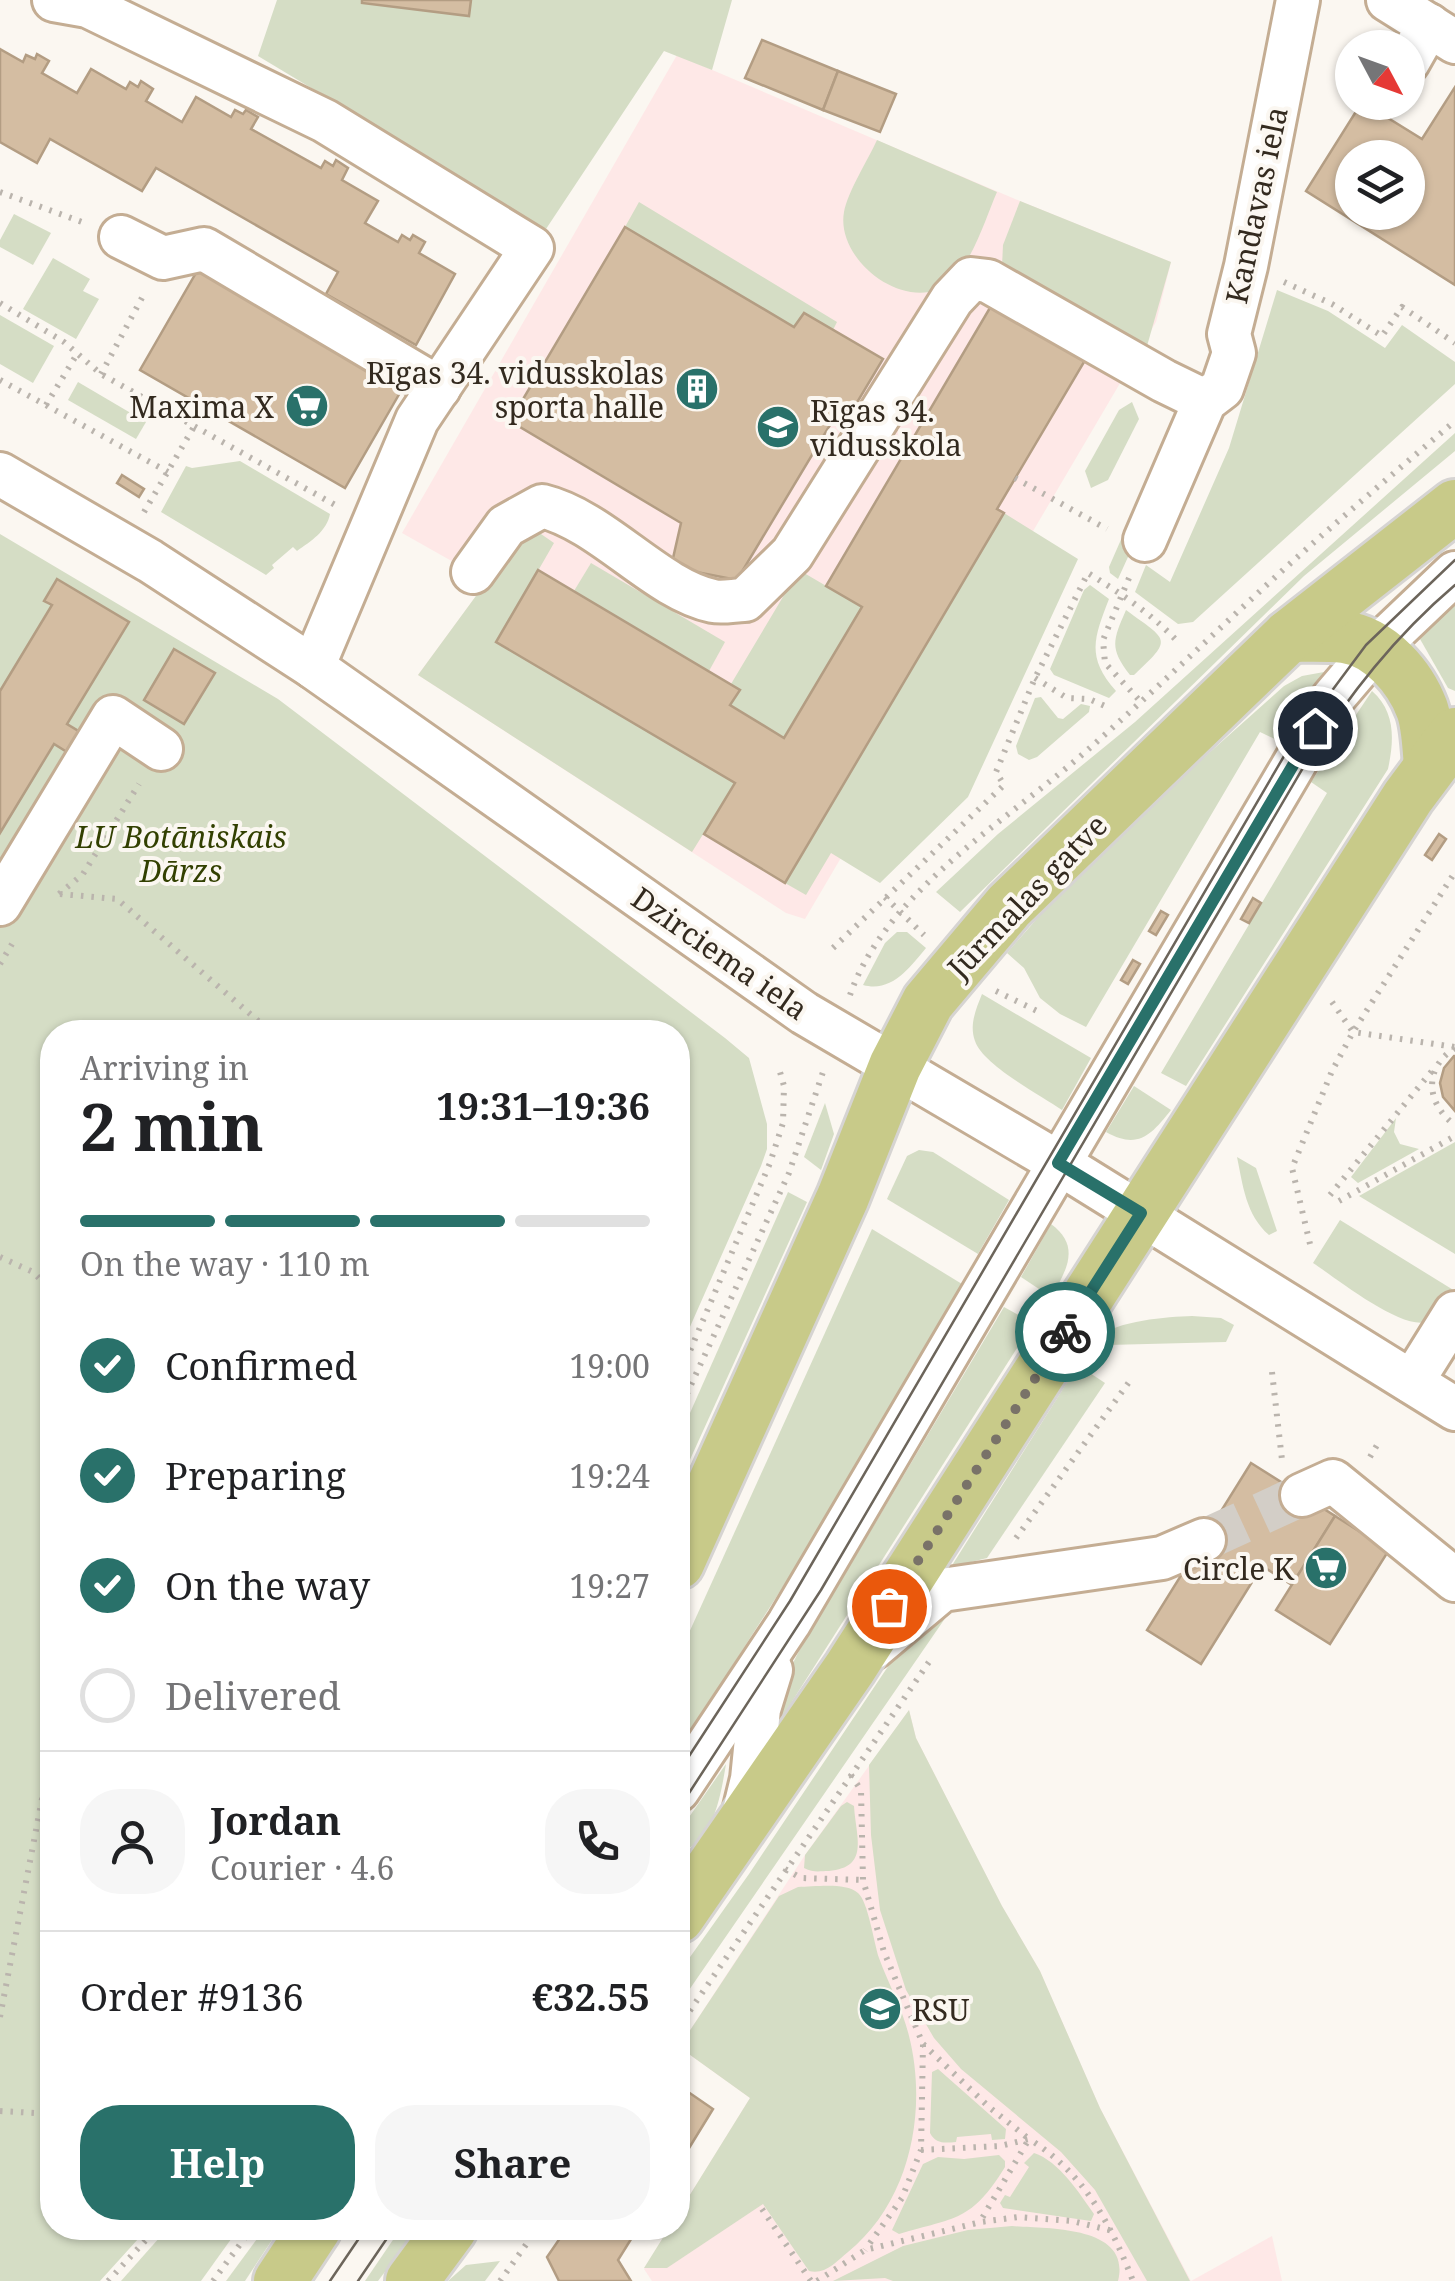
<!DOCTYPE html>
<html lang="en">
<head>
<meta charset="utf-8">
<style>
	body { margin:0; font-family:"Noto Serif",serif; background:#f6f6f6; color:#202124; height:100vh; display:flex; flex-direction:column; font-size:38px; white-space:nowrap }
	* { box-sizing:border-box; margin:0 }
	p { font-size:32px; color:#757577 }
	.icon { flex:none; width:55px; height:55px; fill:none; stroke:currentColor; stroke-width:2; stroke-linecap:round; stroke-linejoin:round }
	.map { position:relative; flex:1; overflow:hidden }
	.sheet { position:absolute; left:40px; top:1020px; width:650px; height:1220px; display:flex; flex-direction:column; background:#fff; border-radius:40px; box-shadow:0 2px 8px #0004 }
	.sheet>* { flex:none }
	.needle { width:65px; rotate:131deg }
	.fabs { position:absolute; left:1335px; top:30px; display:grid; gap:20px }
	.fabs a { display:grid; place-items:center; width:90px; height:90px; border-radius:50%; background:#fff; box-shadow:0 2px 8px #0004; font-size:50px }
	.pin { position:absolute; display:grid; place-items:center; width:85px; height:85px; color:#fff; margin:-42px; border:5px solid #fff; border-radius:50%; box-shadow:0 2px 10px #0007 }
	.courier { position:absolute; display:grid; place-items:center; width:100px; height:100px; margin:-50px; border:8px solid #29716a; border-radius:50%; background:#fff; color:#222; box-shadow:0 2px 12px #0007 }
	.headline em { font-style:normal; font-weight:700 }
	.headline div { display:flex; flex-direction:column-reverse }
	.headline { display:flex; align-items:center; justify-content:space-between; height:170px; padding:0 40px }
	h1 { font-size:65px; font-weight:700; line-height:75px }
	.bar { display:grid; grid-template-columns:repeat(4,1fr); gap:15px 10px; align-content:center; height:120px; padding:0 40px }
	.bar i { height:12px; border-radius:8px; background:#e0e0e0 }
	.bar .current { background:#29716a }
	.bar p { grid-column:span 4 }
	.line { display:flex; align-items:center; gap:25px; padding:0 40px; border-top:2px solid #e0e0e0 }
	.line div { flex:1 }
	.round { display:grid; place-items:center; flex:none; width:105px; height:105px; border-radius:40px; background:#f6f6f6 }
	ol { padding:0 40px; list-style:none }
	li { display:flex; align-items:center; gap:30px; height:110px }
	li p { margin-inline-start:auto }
	li .icon { padding:10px; border-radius:50%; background:#29716a; color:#fff; stroke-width:4 }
	li:last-child { color:#757577 }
	li i { width:55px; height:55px; border:5px solid #e0e0e0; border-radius:50% }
	.button { display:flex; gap:20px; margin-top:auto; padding:20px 40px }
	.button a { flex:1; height:115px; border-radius:40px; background:#29716a; color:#fff; font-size:40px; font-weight:700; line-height:115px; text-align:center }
	.button a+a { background:#f6f6f6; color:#202124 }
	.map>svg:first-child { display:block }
	.education { fill:#fee8e7 }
	.green { fill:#d5ddc5 }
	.building { fill:#d4bda2; stroke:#b39d83; stroke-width:2.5; fill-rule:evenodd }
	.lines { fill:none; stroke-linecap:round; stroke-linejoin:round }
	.minor-tunnel { stroke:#d3cec7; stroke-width:42; stroke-dasharray:42 21; stroke-linecap:butt }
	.minor-casing { stroke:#c4ad93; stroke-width:48 }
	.major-casing { stroke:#d6d4d2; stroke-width:58 }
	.path { stroke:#bab4ad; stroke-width:6; stroke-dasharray:2.5 8; stroke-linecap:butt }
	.minor { stroke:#fff; stroke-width:42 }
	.major { stroke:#c8ca89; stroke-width:52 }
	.tram { stroke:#6c655b; stroke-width:2.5 }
	.done { stroke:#797268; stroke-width:10; stroke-dasharray:0 18 }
	.route { stroke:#29716a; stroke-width:12 }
	.labels { text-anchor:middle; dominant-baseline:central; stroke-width:8; stroke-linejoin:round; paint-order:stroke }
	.street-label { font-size:30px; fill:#332a1f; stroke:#fbf7f1 }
	.poi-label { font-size:30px; fill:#332a1f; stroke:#fbf7f1; text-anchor:end }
	.park-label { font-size:30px; font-style:italic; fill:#324001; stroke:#fbf7f1 }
</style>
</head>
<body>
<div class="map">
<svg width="1455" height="2281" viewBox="0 0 1455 2281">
	<rect width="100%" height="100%" fill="#fbf7f1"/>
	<g class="education">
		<path d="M677 55 1020 201 1171 262 1156 322 805 919 786 913 418 675 487 581 402 533Z"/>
		<path d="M909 1710 916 1738 1002 1906 1040 1971 1100 2108 1191 2281H652L644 2269 669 2228H678V2214L750 2098 679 2047 805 1855Z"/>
		<path d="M1272 2236 1282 2281H1191Z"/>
	</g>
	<g class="green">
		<path d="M277 0H732L712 70 664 51 546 229 258 56Z"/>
		<path d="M877 140 997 192C985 219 968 279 937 290 894 305 836 256 844 212 848 191 868 160 877 140Z"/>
		<path d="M1020 201 1171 262 1147 346 1101 335 1002 266 1003 245Z"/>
		<path d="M639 202 837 322 833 330 804 313 794 327 625 227Z"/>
		<path d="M14 214 51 233 33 265 0 247V240Z"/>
		<path d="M53 258 90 279 83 291 99 299 76 339 23 309Z"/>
		<path d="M1277 290 1328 311 1385 348 1402 325 1455 362V384L1193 622 1178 624 1135 592 1146 565 1170 582 1229 448Z"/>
		<path d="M0 315 54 346 33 383 0 364Z"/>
		<path d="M78 382 146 422 136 439 68 400Z"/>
		<path d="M1132 402 1139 419 1108 480 1091 488 1085 471 1119 410Z"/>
		<path d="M1455 433V451L1304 576 960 912 936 892 998 834 1135 722Z"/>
		<path d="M240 461 330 514C327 531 311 541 297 551L293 547 272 565 274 568 266 575 161 512 186 466 192 468Z"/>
		<path d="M1137 503H1144L1148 513 1118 579 1110 573 1109 567Z"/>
		<path d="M1004 513 1078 559 968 797 880 883 831 853 806 895 785 883Z"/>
		<path d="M528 525 554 543 497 642 735 783 692 852 418 675Z"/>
		<path d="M0 534 278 699 725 1038 749 1058 767 1124V1149L761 1166 678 1354V1032H52V2228H148L100 2281H0Z"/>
		<path d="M591 563 725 642 709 671 574 591Z"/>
		<path d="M799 570 862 607 784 738 730 705 739 690 731 684Z"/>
		<path d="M1090 585 1109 599C1094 638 1086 657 1116 691L1109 698 1054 675 1050 669 1084 590Z"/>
		<path d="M1455 603V691L1448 688 1420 639Z"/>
		<path d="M1126 610C1168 641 1174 638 1134 675H1130C1109 648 1113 640 1126 610Z"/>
		<path d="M1324 672 1279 741 1260 732 1086 1027 1060 1014 1040 998 1024 968 1007 953C1089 855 1190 771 1284 686L1302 676Z"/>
		<path d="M1372 691C1396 712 1394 741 1388 769L1186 1086 1161 1073 1327 793 1311 782Z"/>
		<path d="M1041 697 1058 718 1063 719 1081 704 1090 706 1089 712 1037 757 1029 760 1018 754 1016 746 1035 698Z"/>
		<path d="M897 932H907L926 948C910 967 892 993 863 985L885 943Z"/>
		<path d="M982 994 1091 1058 1062 1110C1040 1095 983 1065 975 1041 969 1025 976 1009 982 994Z"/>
		<path d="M1134 1086 1171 1110C1151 1135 1138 1150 1106 1132Z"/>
		<path d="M825 1103 834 1134 821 1170 804 1157Z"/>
		<path d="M1396 1118 1394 1132 1400 1144 1419 1149 1358 1183 1351 1177Z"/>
		<path d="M1455 1142V1254L1359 1196Z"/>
		<path d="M919 1150 933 1152 1009 1200 978 1254 887 1199 907 1156Z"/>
		<path d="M1237 1157 1256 1168 1277 1231 1269 1235C1246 1215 1243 1186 1237 1157Z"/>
		<path d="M788 1192 807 1202 678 1486V1440Z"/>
		<path d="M1340 1220 1455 1291C1448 1302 1441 1315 1429 1321 1404 1333 1336 1278 1313 1263Z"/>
		<path d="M1051 1224C1081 1246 1067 1270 1051 1297L1021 1277Z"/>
		<path d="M872 1229 962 1284 807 1549 678 1751V1657Z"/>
		<path d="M1004 1307 1033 1323 779 1722 776 1720 788 1673 799 1651Z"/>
		<path d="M1192 1316 1221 1318 1234 1325 1226 1342 1108 1345 1098 1338C1117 1320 1167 1317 1192 1316Z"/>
		<path d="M1078 1365 1105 1383 987 1558 951 1567Z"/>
		<path d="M946 1617 678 2006V1974L749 1874 889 1665C903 1646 922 1620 946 1617Z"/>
		<path d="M909 1710 916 1738 1002 1906 1040 1971 1100 2108 1190 2281H1147L1095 2190 1061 2152 961 2069 934 2038 906 1990 880 1910 871 1835 869 1765Z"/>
		<path d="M726 1764C720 1799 714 1840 678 1854V1833Z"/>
		<path d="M847 1802 854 1806C856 1838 870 1867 829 1871 819 1871 814 1873 804 1868L805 1855 841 1806Z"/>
		<path d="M798 1887C815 1887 845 1882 858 1893 868 1901 874 1943 879 1958 888 1983 903 2010 909 2036 928 2111 910 2202 848 2252 836 2262 825 2275 809 2271L763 2204 667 2268H644L669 2228H678V2214L750 2098 679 2047 779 1896Z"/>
		<path d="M938 2069 1006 2129 1005 2139 992 2140 991 2134 957 2137 956 2142C944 2143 936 2144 930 2133L932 2072Z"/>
		<path d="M1034 2153C1059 2161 1080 2194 1094 2214L1091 2221 1003 2208 1000 2203 1005 2195 1010 2197 1029 2167 1024 2163Z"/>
		<path d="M999 2155 1005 2161V2167C971 2222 956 2217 899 2234L892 2230 923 2164 938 2157 964 2159Z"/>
		<path d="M1012 2226C1047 2229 1132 2225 1118 2281H893L885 2278 833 2281 903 2246 968 2230Z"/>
		<path d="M168 2228H239L201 2281H121Z"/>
		<path d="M265 2228H280L245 2281H226Z"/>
		<path d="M401 2228H418L378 2281H365Z"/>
		<path d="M500 2261 485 2281H448L466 2265Z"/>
	</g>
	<g class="building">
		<path d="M362 0H471L469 16 362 3Z"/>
		<path d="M762 40 838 71 823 110 745 78Z"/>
		<path d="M0 49 23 62 26 55 35 59 37 54 49 61 42 73 77 93 91 69 126 89 130 82 138 87 141 81 153 89 146 101 182 122 196 97 231 117 235 110 243 114 246 110 258 117 251 129 321 168 325 161 333 166 336 160 348 168 342 180 378 201 365 223 398 242 402 235 410 240 413 235 425 242 419 253 455 274 416 345 326 294 338 272 156 168 142 191 50 139 37 163 0 142Z"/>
		<path d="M838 71 896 94 880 132 823 110Z"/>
		<path d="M1455 87V285L1306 191 1362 102 1422 139ZM1352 158H1408V212H1352Z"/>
		<path d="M625 227 794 327 804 313 883 359 843 426 833 420 737 580 671 567 681 523 510 421Z"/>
		<path d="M200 266 405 384 345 488 140 370Z"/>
		<path d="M994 301 1087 357 997 509 1004 513 785 883 704 834 735 783 496 642 538 570 740 690 730 705 784 738 862 607 826 586Z"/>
		<path d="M122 475 144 489 139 497 117 483Z"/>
		<path d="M57 579 129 622 67 724 80 732 67 752 54 744 0 833V691L52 605 44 601Z"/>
		<path d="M174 649 215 673 184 724 144 700Z"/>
		<path d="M1439 834 1446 839 1432 860 1425 855Z"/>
		<path d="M1253 898 1261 903 1249 923 1241 919Z"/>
		<path d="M1161 911 1168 915 1156 935 1149 931Z"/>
		<path d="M1133 960 1140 964 1128 984 1121 980Z"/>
		<path d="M1454 1056H1455V1111L1443 1097 1440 1083 1444 1068Z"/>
		<path d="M1251 1463 1335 1516 1292 1585 1262 1566 1201 1664 1147 1630Z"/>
		<path d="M1335 1516 1389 1550 1330 1644 1276 1610Z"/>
		<path d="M678 2085 713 2109 678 2166Z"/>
		<path d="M567 2228H638L618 2260 631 2281H559L547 2257Z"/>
	</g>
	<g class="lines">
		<path class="minor-tunnel" d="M1204 1540 1302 1495"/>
		<g class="minor-casing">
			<g id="minor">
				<path d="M54 0 88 6 325 121 532 248 417 420 313 667"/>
				<path d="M1388 0 1455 42"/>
				<path d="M1408 62 1429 25"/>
				<path d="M121 237 163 258 204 249 439 388"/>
				<path d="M0 474 150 561 313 667 804 1013 1049 1157 1455 1409"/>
				<path d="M1145 540 1205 401 1222 388 1234 353 1229 334 1246 266 1298 0"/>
				<path d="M473 572 506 526 542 506C603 521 656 589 713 601 723 603 735 600 745 600L792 554 952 299 971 279 988 281 1164 381 1205 401"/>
				<path d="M0 904 113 717 161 749"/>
				<path d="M1412 1382 1455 1313"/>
				<path d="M1302 1495 1333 1481 1455 1580"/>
				<path d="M873 1648 942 1590 1162 1558 1204 1540"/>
				<path d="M678 1790 789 1623 1333 698 1374 650 1455 573"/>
				<path d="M742 1820 752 1779 759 1709 771 1670"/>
			</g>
		</g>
		<g class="major-casing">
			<g id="major">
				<path d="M1289 636C1307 636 1327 635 1344 637 1380 642 1410 677 1422 709 1428 726 1428 746 1430 764"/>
				<path d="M678 1563 843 1197 895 1066 928 1002 1009 906 1289 636 1455 506"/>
				<path d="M678 1917 850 1668 1408 797 1455 734"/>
				<path d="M280 2281 315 2228"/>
				<path d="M412 2281 451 2228"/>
			</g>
		</g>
		<g class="path">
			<path d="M0 192 82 222"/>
			<path d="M1284 282 1332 304 1382 336 1402 307 1455 343"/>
			<path d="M0 303 64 342 101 374 337 506"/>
			<path d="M101 374 144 294"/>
			<path d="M0 380 168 472"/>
			<path d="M46 405 77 354"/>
			<path d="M1015 478 1107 529"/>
			<path d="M144 512 195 425"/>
			<path d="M1129 578 1103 640 1105 663 1141 702"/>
			<path d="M1035 678 1067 698 1089 699 1107 707"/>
			<path d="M59 894 83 874 139 784"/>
			<path d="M60 894 117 899 271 1032"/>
			<path d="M885 897 924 935"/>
			<path d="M833 948 1004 785 996 772 1035 678 1088 573C1120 593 1152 614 1178 642"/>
			<path d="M0 964 12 944"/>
			<path d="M996 991 1037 1011"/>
			<path d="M850 995C887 889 1012 818 1092 746 1153 692 1211 636 1271 581 1331 526 1393 474 1455 421"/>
			<path d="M1332 1002 1353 1032 1455 1047"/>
			<path d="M1455 1048C1423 1068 1426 1104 1455 1125"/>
			<path d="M1330 1195 1436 1066"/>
			<path d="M1339 1201 1455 1136"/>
			<path d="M1310 1244 1292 1168 1332 1071 1353 1032 1455 872"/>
			<path d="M0 1257 33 1272 52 1291"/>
			<path d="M1272 1372 1282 1460"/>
			<path d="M678 1379 770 1163 783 1123 784 1086 780 1072"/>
			<path d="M678 1413 789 1173 823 1072"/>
			<path d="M1370 1457 1380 1440"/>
			<path d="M1016 1538 1129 1382"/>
			<path d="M851 1775 861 1790 863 1880 884 1952 923 2044 921 2150 902 2198 865 2250"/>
			<path d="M785 1869 801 1878 863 1880"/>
			<path d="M0 2017 52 1747"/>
			<path d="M678 2028 931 1659"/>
			<path d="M923 2044 989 2107 1029 2139 981 2220"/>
			<path d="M0 2111 52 2114"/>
			<path d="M921 2150 1000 2146 1029 2139C1083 2172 1111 2224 1133 2281"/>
			<path d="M762 2209 811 2281"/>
			<path d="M108 2281 157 2228"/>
			<path d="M213 2281 252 2228"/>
			<path d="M500 2281 538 2228"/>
			<path d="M817 2281 865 2250 981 2222 1018 2217 1072 2221 1113 2231"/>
		</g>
		<use href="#minor" class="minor"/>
		<use href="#major" class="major"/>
		<g class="tram">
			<path d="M678 1773 790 1601 1287 751 1366 645 1455 560"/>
			<path d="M678 1810 821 1590 1307 761C1349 695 1395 636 1455 585"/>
			<path d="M330 2281 366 2228"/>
			<path d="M358 2281 394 2228"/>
		</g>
	</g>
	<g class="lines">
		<path class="done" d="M889 1606 1065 1332"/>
		<path class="route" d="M1065 1332 1141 1213 1058 1163 1315 728"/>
	</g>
	<defs>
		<g id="building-disc" transform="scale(2.25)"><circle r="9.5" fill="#29716a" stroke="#fbf7f1"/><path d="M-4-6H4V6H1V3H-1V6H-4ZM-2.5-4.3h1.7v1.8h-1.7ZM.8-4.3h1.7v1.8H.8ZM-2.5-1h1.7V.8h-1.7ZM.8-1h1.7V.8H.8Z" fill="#fff"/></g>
		<g id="supermarket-disc" transform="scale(2.25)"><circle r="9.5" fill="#29716a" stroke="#fbf7f1"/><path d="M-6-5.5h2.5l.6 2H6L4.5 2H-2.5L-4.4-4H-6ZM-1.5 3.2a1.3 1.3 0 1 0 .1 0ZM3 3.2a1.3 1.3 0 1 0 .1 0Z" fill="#fff"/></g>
		<g id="school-disc" transform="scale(2.25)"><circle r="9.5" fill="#29716a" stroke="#fbf7f1"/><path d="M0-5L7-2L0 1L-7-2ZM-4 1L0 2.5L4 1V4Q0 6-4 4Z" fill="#fff"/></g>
		<g id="university-disc" transform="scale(2.25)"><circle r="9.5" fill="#29716a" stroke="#fbf7f1"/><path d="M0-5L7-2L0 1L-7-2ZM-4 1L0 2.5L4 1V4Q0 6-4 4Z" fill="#fff"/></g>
	</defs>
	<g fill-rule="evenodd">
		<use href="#building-disc" x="697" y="389"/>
		<use href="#supermarket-disc" x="307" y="406"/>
		<use href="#school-disc" x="778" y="427"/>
		<use href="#supermarket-disc" x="1326" y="1568"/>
		<use href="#university-disc" x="880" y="2009"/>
	</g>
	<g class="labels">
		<g class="street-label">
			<text transform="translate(1256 205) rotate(-78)">Kandavas iela</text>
			<text transform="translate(1027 896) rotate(-46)">Jūrmalas gatve</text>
			<text transform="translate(720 953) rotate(35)">Dzirciema iela</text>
		</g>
		<g class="poi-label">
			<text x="664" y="372">Rīgas 34. vidusskolas<tspan x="664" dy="34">sporta halle</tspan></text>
			<text x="274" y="406">Maxima X</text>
			<text x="810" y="410" text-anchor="start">Rīgas 34.<tspan x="810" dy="34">vidusskola</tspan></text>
			<text x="1294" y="1568">Circle K</text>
			<text x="912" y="2009" text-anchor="start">RSU</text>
		</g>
		<g class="park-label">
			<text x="181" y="836">LU Botāniskais<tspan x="181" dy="34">Dārzs</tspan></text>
		</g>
	</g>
</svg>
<div class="fabs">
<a><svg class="needle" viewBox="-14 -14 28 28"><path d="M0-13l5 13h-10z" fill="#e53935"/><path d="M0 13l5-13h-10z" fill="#757577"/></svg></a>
<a><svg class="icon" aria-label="layers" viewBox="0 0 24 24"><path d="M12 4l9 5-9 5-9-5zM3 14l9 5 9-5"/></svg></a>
</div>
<div class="pin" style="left:889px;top:1606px;background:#ea580c"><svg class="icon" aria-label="bag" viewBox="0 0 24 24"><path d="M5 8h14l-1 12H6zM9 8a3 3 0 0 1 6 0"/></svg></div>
<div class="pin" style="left:1315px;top:728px;background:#1f2937"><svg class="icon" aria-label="home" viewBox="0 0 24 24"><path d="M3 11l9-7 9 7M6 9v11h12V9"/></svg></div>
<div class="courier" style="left:1065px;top:1332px"><svg class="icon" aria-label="bike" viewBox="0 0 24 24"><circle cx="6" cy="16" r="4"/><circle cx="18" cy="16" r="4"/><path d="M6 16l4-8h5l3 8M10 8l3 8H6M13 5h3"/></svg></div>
<section class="sheet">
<div class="headline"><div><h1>2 min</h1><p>Arriving in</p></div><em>19:31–19:36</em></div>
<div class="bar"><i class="current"></i><i class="current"></i><i class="current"></i><i></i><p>On the way · 110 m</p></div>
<ol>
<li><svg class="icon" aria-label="check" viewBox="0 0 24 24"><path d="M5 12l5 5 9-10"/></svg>Confirmed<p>19:00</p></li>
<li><svg class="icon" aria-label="check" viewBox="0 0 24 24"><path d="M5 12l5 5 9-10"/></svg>Preparing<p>19:24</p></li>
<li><svg class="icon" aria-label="check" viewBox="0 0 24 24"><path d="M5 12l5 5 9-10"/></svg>On the way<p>19:27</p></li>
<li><i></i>Delivered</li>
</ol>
<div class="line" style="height:180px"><a class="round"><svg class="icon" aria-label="person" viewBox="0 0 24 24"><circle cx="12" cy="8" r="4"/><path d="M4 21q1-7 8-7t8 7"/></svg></a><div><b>Jordan</b><p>Courier · 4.6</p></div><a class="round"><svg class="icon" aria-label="phone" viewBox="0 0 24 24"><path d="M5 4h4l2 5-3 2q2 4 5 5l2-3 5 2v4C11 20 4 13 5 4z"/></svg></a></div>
<div class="line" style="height:130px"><div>Order #9136</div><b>€32.55</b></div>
<div class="button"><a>Help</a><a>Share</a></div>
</section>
</div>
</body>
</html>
